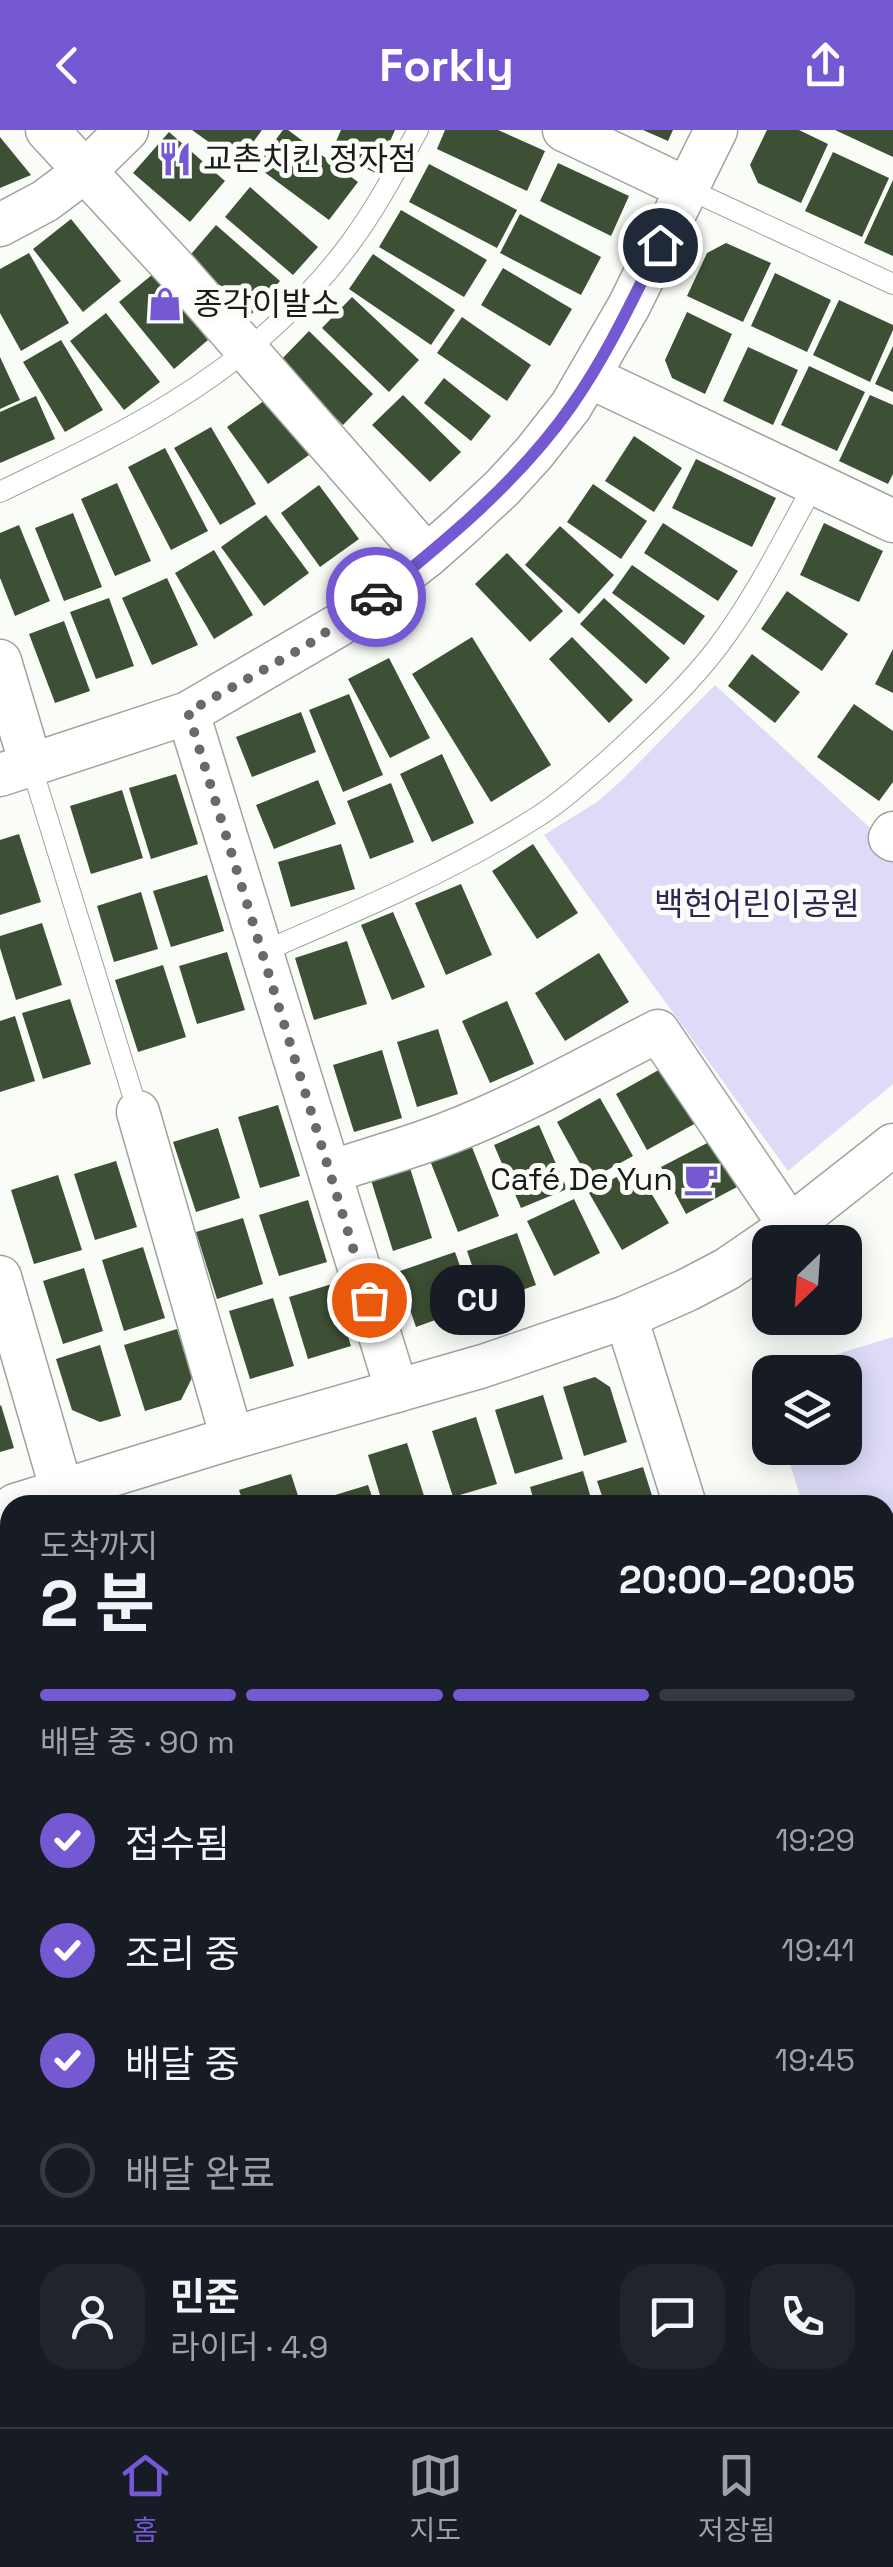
<!DOCTYPE html>
<html lang="ko">
<head>
<meta charset="utf-8">
<style>
	body { margin:0; font-family:"Space Grotesk","Noto Sans KR",sans-serif; background:#20242c; color:#f1f3f6; height:100vh; display:flex; flex-direction:column; font-size:38px; white-space:nowrap }
	* { box-sizing:border-box; margin:0 }
	p { font-size:32px; color:#9ea1a6 }
	.icon { flex:none; width:55px; height:55px; fill:none; stroke:currentColor; stroke-width:2; stroke-linecap:round; stroke-linejoin:round }
	.map { position:relative; flex:1; overflow:hidden }
	.drawer { position:absolute; left:0px; top:1365px; width:895px; height:932px; display:flex; flex-direction:column; background:#171b24; border-radius:30px 30px 0 0; box-shadow:0 5px 25px #0003 }
	.drawer>* { flex:none }
	.needle { width:65px; rotate:205deg }
	.fabs { position:absolute; left:752px; top:1095px; display:grid; gap:20px }
	.fabs a { display:grid; place-items:center; width:110px; height:110px; border-radius:20px; background:#171b24; box-shadow:0 5px 25px #0003; font-size:50px }
	.pin { position:absolute; display:grid; place-items:center; width:85px; height:85px; color:#fff; margin:-42px; border:5px solid #fff; border-radius:50%; box-shadow:0 2px 10px #0007 }
	.courier { position:absolute; display:grid; place-items:center; width:100px; height:100px; margin:-50px; border:8px solid #7459d3; border-radius:50%; background:#fff; color:#222; box-shadow:0 2px 12px #0007 }
	.bubble { position:absolute; height:70px; border-radius:30px; background:#171b24; box-shadow:0 5px 25px #0003; font-size:32px; font-weight:700; line-height:70px; text-align:center }
	.overview em { font-style:normal; font-weight:700 }
	.overview div { display:flex; flex-direction:column-reverse }
	.overview { display:flex; align-items:center; justify-content:space-between; height:170px; padding:0 40px }
	h1 { font-size:65px; font-weight:700; line-height:75px }
	.bar { display:grid; grid-template-columns:repeat(4,1fr); gap:15px 10px; align-content:center; height:120px; padding:0 40px }
	.bar i { height:12px; border-radius:8px; background:#363941 }
	.bar .current { background:#7459d3 }
	.bar p { grid-column:span 4 }
	.line { display:flex; align-items:center; gap:25px; padding:0 40px; border-top:2px solid #363941 }
	.line div { flex:1 }
	.round { display:grid; place-items:center; flex:none; width:105px; height:105px; border-radius:30px; background:#20242c }
	ol { padding:0 40px; list-style:none }
	li { display:flex; align-items:center; gap:30px; height:110px }
	li p { margin-inline-start:auto }
	li .icon { padding:10px; border-radius:50%; background:#7459d3; color:#fff; stroke-width:4 }
	li:last-child { color:#9ea1a6 }
	li i { width:55px; height:55px; border:5px solid #363941; border-radius:50% }
	header { display:flex; justify-content:space-between; align-items:center; height:130px; padding:0 40px; background:#7459d3; color:#fff; font-size:45px; font-weight:700 }
	.tabs { display:flex; justify-content:space-around; align-items:center; height:140px; border-top:2px solid #363941; background:#171b24; font-size:28px; color:#9ea1a6 }
	.tabs a { display:grid; justify-items:center; gap:5px }
	.tabs .current { color:#7459d3 }
	.map>svg:first-child { display:block }
	.green { fill:#dddbf7 }
	.building { fill:#3d4f34 }
	.lines { fill:none; stroke-linecap:round; stroke-linejoin:round }
	.lane-casing { stroke:#a0a39e; stroke-width:22 }
	.street-casing { stroke:#a0a39e; stroke-width:45 }
	.secondary-casing { stroke:#a0a39e; stroke-width:58 }
	.lane { stroke:#fff; stroke-width:20 }
	.street { stroke:#fff; stroke-width:42 }
	.secondary { stroke:#fff; stroke-width:55 }
	.done { stroke:#686a67; stroke-width:10; stroke-dasharray:0 18 }
	.route { stroke:#7459d3; stroke-width:12 }
	.labels { text-anchor:middle; dominant-baseline:central; stroke-width:10; stroke-linejoin:round; paint-order:stroke }
	.poi-label { font-size:32px; fill:#1a1b19; stroke:#f9fcf7; text-anchor:start }
	.park-label { font-size:32px; fill:#2d2552; stroke:#f9fcf7 }
</style>
</head>
<body>
<header><svg class="icon" aria-label="back" viewBox="0 0 24 24"><path d="M15 5l-7 7 7 7"/></svg>Forkly<svg class="icon" aria-label="share" viewBox="0 0 24 24"><path d="M12 15V3M7 8l5-5 5 5M5 13v7h14v-7"/></svg></header>
<div class="map">
<svg width="893" height="2297" viewBox="0 0 893 2297">
	<rect width="100%" height="100%" fill="#f9fcf7"/>
	<g class="green">
		<path d="M715 555 893 719V954L788 1041 544 705 597 672 621 651Z"/>
		<path d="M893 1207V1518L885 1520V1375H803L785 1318H845V1242H779Z"/>
	</g>
	<g class="building">
		<path d="M192 0H262L238 33Z"/>
		<path d="M283 0H288L358 52 329 90 256 36Z"/>
		<path d="M341 0H395L376 43 331 23Z"/>
		<path d="M445 0H498L545 21 527 61 437 19Z"/>
		<path d="M643 0H673L668 11Z"/>
		<path d="M767 0H799L828 14 801 73 758 53 750 35Z"/>
		<path d="M835 0H893V27Z"/>
		<path d="M169 2 225 51 190 92 133 43Z"/>
		<path d="M0 7 31 45 0 58Z"/>
		<path d="M833 22 889 48 862 107 805 81Z"/>
		<path d="M558 33 629 66 611 106 540 71Z"/>
		<path d="M429 34 517 80 497 118 409 72Z"/>
		<path d="M893 50V126L864 113Z"/>
		<path d="M250 57 318 117 293 145 225 87Z"/>
		<path d="M401 80 487 130 464 167 379 117Z"/>
		<path d="M520 84 601 127 581 165 500 123Z"/>
		<path d="M71 89 121 151 83 182 33 119Z"/>
		<path d="M216 95 280 151 250 186 186 130Z"/>
		<path d="M726 113 771 133 743 192 687 166 707 123Z"/>
		<path d="M29 123 69 193 21 221 0 183V139Z"/>
		<path d="M373 124 455 180 431 215 349 159Z"/>
		<path d="M503 138 572 179 550 216 481 175Z"/>
		<path d="M775 143 831 170 807 222 751 196Z"/>
		<path d="M153 144 208 210 174 239 119 172Z"/>
		<path d="M352 167 419 230 389 262 322 198Z"/>
		<path d="M839 170 893 195V200L870 252 813 225Z"/>
		<path d="M687 182 732 204 705 264 672 248 665 230Z"/>
		<path d="M106 183 160 252 124 280 70 211Z"/>
		<path d="M462 187 531 235 507 271 437 223Z"/>
		<path d="M309 201 373 264 343 295 279 232Z"/>
		<path d="M61 210 103 280 65 302 23 232Z"/>
		<path d="M893 216V262L875 254Z"/>
		<path d="M748 217 798 240 773 295 723 271Z"/>
		<path d="M0 227 20 270 0 279Z"/>
		<path d="M809 236 865 262 837 321 781 295Z"/>
		<path d="M444 248 491 286 471 311 424 273Z"/>
		<path d="M403 265 461 322 430 352 372 295Z"/>
		<path d="M870 265 893 275V344L888 354 839 331Z"/>
		<path d="M36 266 55 309 0 333V282Z"/>
		<path d="M268 268 309 325 268 354 227 297Z"/>
		<path d="M211 297 256 374 220 395 174 318Z"/>
		<path d="M634 306 682 338 654 382 605 351Z"/>
		<path d="M165 318 208 401 171 420 128 337Z"/>
		<path d="M696 329 776 368 752 417 672 378Z"/>
		<path d="M117 353 151 431 115 446 81 369Z"/>
		<path d="M593 354 647 391 621 429 567 392Z"/>
		<path d="M319 355 359 409 320 437 281 383Z"/>
		<path d="M73 383 102 457 64 471 35 398Z"/>
		<path d="M266 385 309 443 264 476 221 417Z"/>
		<path d="M663 393 738 441 718 471 644 423Z"/>
		<path d="M824 393 883 421 859 472 800 445Z"/>
		<path d="M19 395 50 471 15 486 0 448V403Z"/>
		<path d="M560 396 614 445 579 484 525 435Z"/>
		<path d="M214 420 253 485 214 509 175 443Z"/>
		<path d="M507 423 563 481 530 512 475 454Z"/>
		<path d="M632 435 705 486 684 515 612 463Z"/>
		<path d="M167 448 198 515 152 535 122 468Z"/>
		<path d="M787 461 848 504 822 541 761 499Z"/>
		<path d="M109 468 134 536 96 549 70 482Z"/>
		<path d="M604 468 670 528 646 554 580 494Z"/>
		<path d="M64 491 90 561 55 573 29 504Z"/>
		<path d="M472 507 551 635 491 672 412 544Z"/>
		<path d="M572 507 633 570 609 593 549 529Z"/>
		<path d="M893 519V563L875 554Z"/>
		<path d="M752 524 800 562 775 593 728 556Z"/>
		<path d="M389 528 430 608 390 628 348 549Z"/>
		<path d="M349 564 383 645 343 662 309 580Z"/>
		<path d="M854 574 893 601V652L879 671 817 627Z"/>
		<path d="M301 582 316 622 252 647 236 607Z"/>
		<path d="M442 624 474 693 432 712 400 644Z"/>
		<path d="M176 644 198 714 151 729 129 658Z"/>
		<path d="M318 650 336 694 274 719 256 675Z"/>
		<path d="M391 653 414 712 370 729 347 671Z"/>
		<path d="M122 660 143 728 91 744 70 676Z"/>
		<path d="M19 704 41 772 0 785V710Z"/>
		<path d="M341 714 355 759 291 777 278 732Z"/>
		<path d="M533 714 578 783 537 809 492 741Z"/>
		<path d="M207 745 224 801 171 817 153 761Z"/>
		<path d="M461 754 492 825 446 845 415 773Z"/>
		<path d="M141 762 158 819 114 832 97 776Z"/>
		<path d="M393 782 425 857 392 870 361 795Z"/>
		<path d="M42 793 62 855 16 870 0 818V806Z"/>
		<path d="M347 811 367 874 314 890 295 828Z"/>
		<path d="M227 822 245 880 197 894 179 836Z"/>
		<path d="M599 823 629 872 565 911 535 863Z"/>
		<path d="M163 835 186 907 138 922 115 850Z"/>
		<path d="M70 869 91 934 43 949 22 883Z"/>
		<path d="M507 871 534 934 490 953 462 891Z"/>
		<path d="M15 886 35 951 0 962V891Z"/>
		<path d="M438 899 458 964 417 977 397 912Z"/>
		<path d="M382 920 402 988 354 1002 333 935Z"/>
		<path d="M664 937 696 993 647 1020 616 964Z"/>
		<path d="M600 968 633 1026 589 1050 557 992Z"/>
		<path d="M278 975 300 1046 260 1058 238 987Z"/>
		<path d="M539 995 567 1059 521 1078 494 1015Z"/>
		<path d="M218 998 240 1068 196 1082 173 1012Z"/>
		<path d="M713 1010 737 1057 686 1084 661 1037Z"/>
		<path d="M470 1012 499 1086 458 1102 429 1028Z"/>
		<path d="M116 1031 137 1097 95 1110 74 1044Z"/>
		<path d="M635 1036 669 1093 622 1120 589 1063Z"/>
		<path d="M410 1038 432 1108 393 1121 371 1050Z"/>
		<path d="M58 1045 82 1120 34 1134 11 1060Z"/>
		<path d="M574 1069 600 1123 554 1146 527 1091Z"/>
		<path d="M308 1070 327 1132 279 1146 259 1085Z"/>
		<path d="M243 1088 263 1154 217 1169 196 1102Z"/>
		<path d="M517 1103 536 1155 485 1173 467 1121Z"/>
		<path d="M143 1117 165 1188 124 1201 102 1130Z"/>
		<path d="M455 1122 474 1176 416 1197 397 1142Z"/>
		<path d="M84 1138 103 1201 63 1214 43 1151Z"/>
		<path d="M332 1154 351 1216 308 1229 289 1167Z"/>
		<path d="M273 1168 294 1236 250 1249 229 1181Z"/>
		<path d="M177 1199 192 1248 181 1270 145 1281 124 1215Z"/>
		<path d="M100 1215 121 1286 100 1292 72 1280 56 1229Z"/>
		<path d="M595 1247 610 1257 627 1312 584 1326 563 1257Z"/>
		<path d="M543 1265 563 1329 515 1344 495 1280Z"/>
		<path d="M1 1275 14 1318 0 1322V1276Z"/>
		<path d="M476 1287 497 1354 453 1367 432 1301Z"/>
		<path d="M407 1313 427 1375H383L368 1325Z"/>
		<path d="M643 1337 655 1375H605L597 1351Z"/>
		<path d="M583 1341 593 1375H535L530 1357Z"/>
		<path d="M291 1344 301 1375H244L239 1360Z"/>
		<path d="M368 1355 375 1375H313L312 1372Z"/>
		<path d="M10 1427V1487H9L0 1458V1430Z"/>
		<path d="M0 1544 10 1573V1604L0 1607Z"/>
		<path d="M893 1582V1671L885 1673V1585Z"/>
		<path d="M10 1658V1728H9L0 1699V1661Z"/>
		<path d="M0 1777 10 1807V1824L0 1827Z"/>
		<path d="M893 1882V1953L885 1955V1884Z"/>
		<path d="M10 1883V1959H9L0 1930V1886Z"/>
		<path d="M0 1982 10 2011V2044L0 2047Z"/>
		<path d="M893 2068V2137L885 2140V2071Z"/>
		<path d="M10 2156V2221L0 2224V2159Z"/>
		<path d="M893 2252V2297H759L757 2291 768 2288H885V2254Z"/>
		<path d="M44 2288H67L70 2297H16Z"/>
		<path d="M165 2288H257L259 2297H136Z"/>
		<path d="M376 2288H446V2289L417 2297H379Z"/>
		<path d="M477 2288H529L532 2297H456L479 2289Z"/>
		<path d="M606 2288H676L679 2297H608Z"/>
	</g>
	<g class="lines">
		<g class="lane-casing">
			<g id="lane">
				<path d="M688 59 893 154"/>
				<path d="M0 362C59 333 120 305 176 270 242 229 306 174 351 112 377 77 397 38 418 0"/>
				<path d="M31 635 138 982"/>
				<path d="M262 822C355 782 448 743 534 689 564 670 591 645 617 622 652 589 687 557 717 518 755 468 783 410 814 355"/>
				<path d="M0 1634 10 1631"/>
				<path d="M0 1858 10 1855"/>
				<path d="M885 2008 893 2005"/>
				<path d="M349 2288 352 2297"/>
			</g>
		</g>
		<g class="street-casing">
			<g id="street">
				<path d="M47 0 181 145 427 426"/>
				<path d="M564 0 688 59"/>
				<path d="M0 95 45 71 84 42 127 0"/>
				<path d="M590 247 893 391"/>
				<path d="M0 531 31 635"/>
				<path d="M188 583 397 1261"/>
				<path d="M0 645 188 583 339 495 427 426 460 397 502 358 534 323 571 276 629 176 716 0"/>
				<path d="M893 703 890 708 893 710"/>
				<path d="M138 982 232 1308"/>
				<path d="M330 1042C369 1029 410 1018 448 1003 521 975 589 936 658 901L790 1096"/>
				<path d="M0 1147 66 1375"/>
				<path d="M626 1187 685 1375"/>
				<path d="M15 1375 232 1308 483 1236 626 1187 687 1160 727 1139 790 1096 893 1015"/>
			</g>
		</g>
		<g class="secondary-casing">
			<g id="secondary">
				<path d="M885 1834 893 1831"/>
				<path d="M0 2097 10 2094"/>
			</g>
		</g>
		<use href="#lane" class="lane"/>
		<use href="#street" class="street"/>
		<use href="#secondary" class="secondary"/>
	</g>
	<g class="lines">
		<path class="done" d="M369 1170 188 582 306 516 376 467"/>
		<path class="route" d="M376 467C447 410 520 350 572 275 607 225 633 169 660 115"/>
	</g>
	<defs>
		<g id="restaurant-bare" transform="scale(2.7)"><path d="M-5-6h1v4h1v-4h1v4h1v-4h1v5L-1.5 .5V6h-2V.5L-5-1ZM5-6V6H3V1.5H1.5Q1.5-4 5-6Z" fill="#7459d3" stroke="#f9fcf7" stroke-width="2.5" paint-order="stroke"/></g>
		<g id="shop-bare" transform="scale(2.7)"><path d="M-5-2.5h2.3a2.7 3.5 0 0 1 5.4 0H5L5.5 6h-11ZM-1.5-2.5h3a1.5 2.3 0 0 0-3 0Z" fill="#7459d3" stroke="#f9fcf7" stroke-width="2.5" paint-order="stroke"/></g>
		<g id="cafe-bare" transform="scale(2.7)"><path d="M-5.5-4.5H6V0H3Q3 3.5 0 3.5H-2.5Q-5.5 3.5-5.5 0ZM3-3.2v2h1.7v-2ZM-6 4.5H4V6H-6Z" fill="#7459d3" stroke="#f9fcf7" stroke-width="2.5" paint-order="stroke"/></g>
	</defs>
	<g fill-rule="evenodd">
		<use href="#restaurant-bare" x="175" y="29"/>
		<use href="#shop-bare" x="165" y="174"/>
		<use href="#cafe-bare" x="701" y="1049"/>
	</g>
	<g class="labels">
		<g class="poi-label">
			<text x="203" y="29">교촌치킨 정자점</text>
			<text x="193" y="174">종각이발소</text>
			<text x="673" y="1049" text-anchor="end">Café De Yun</text>
		</g>
		<g class="park-label">
			<text x="757" y="774">백현어린이공원</text>
		</g>
	</g>
</svg>
<div class="fabs">
<a><svg class="needle" viewBox="-14 -14 28 28"><path d="M0-13l5 13h-10z" fill="#e53935"/><path d="M0 13l5-13h-10z" fill="#9ea1a6"/></svg></a>
<a><svg class="icon" aria-label="layers" viewBox="0 0 24 24"><path d="M12 4l9 5-9 5-9-5zM3 14l9 5 9-5"/></svg></a>
</div>
<div class="pin" style="left:369px;top:1170px;background:#ea580c"><svg class="icon" aria-label="bag" viewBox="0 0 24 24"><path d="M5 8h14l-1 12H6zM9 8a3 3 0 0 1 6 0"/></svg></div>
<div class="pin" style="left:660px;top:115px;background:#1f2937"><svg class="icon" aria-label="home" viewBox="0 0 24 24"><path d="M3 11l9-7 9 7M6 9v11h12V9"/></svg></div>
<div class="courier" style="left:376px;top:467px"><svg class="icon" aria-label="car" viewBox="0 0 24 24"><path d="M5 17H2v-5l4-1 3-4h7l3 4 3 1v5h-3M9 17h6M6 11h13"/><circle cx="7" cy="17" r="2"/><circle cx="17" cy="17" r="2"/></svg></div>
<div class="bubble" style="left:430px;top:1135px;width:95px">CU</div>
<section class="drawer">
<div class="overview"><div><h1>2 분</h1><p>도착까지</p></div><em>20:00–20:05</em></div>
<div class="bar"><i class="current"></i><i class="current"></i><i class="current"></i><i></i><p>배달 중 · 90 m</p></div>
<ol>
<li><svg class="icon" aria-label="check" viewBox="0 0 24 24"><path d="M5 12l5 5 9-10"/></svg>접수됨<p>19:29</p></li>
<li><svg class="icon" aria-label="check" viewBox="0 0 24 24"><path d="M5 12l5 5 9-10"/></svg>조리 중<p>19:41</p></li>
<li><svg class="icon" aria-label="check" viewBox="0 0 24 24"><path d="M5 12l5 5 9-10"/></svg>배달 중<p>19:45</p></li>
<li><i></i>배달 완료</li>
</ol>
<div class="line" style="height:180px"><a class="round"><svg class="icon" aria-label="person" viewBox="0 0 24 24"><circle cx="12" cy="8" r="4"/><path d="M4 21q1-7 8-7t8 7"/></svg></a><div><b>민준</b><p>라이더 · 4.9</p></div><a class="round"><svg class="icon" aria-label="chat" viewBox="0 0 24 24"><path d="M4 5h16v11H9l-5 4z"/></svg></a><a class="round"><svg class="icon" aria-label="phone" viewBox="0 0 24 24"><path d="M5 4h4l2 5-3 2q2 4 5 5l2-3 5 2v4C11 20 4 13 5 4z"/></svg></a></div>
</section>
</div>
<nav class="tabs">
<a class="current"><svg class="icon" aria-label="home" viewBox="0 0 24 24"><path d="M3 11l9-7 9 7M6 9v11h12V9"/></svg>홈</a>
<a><svg class="icon" aria-label="map" viewBox="0 0 24 24"><path d="M3 6l6-2 6 2 6-2v14l-6 2-6-2-6 2zM9 4v14M15 6v14"/></svg>지도</a>
<a><svg class="icon" aria-label="saved" viewBox="0 0 24 24"><path d="M7 4h10v16l-5-4-5 4z"/></svg>저장됨</a>
</nav>
</body>
</html>
